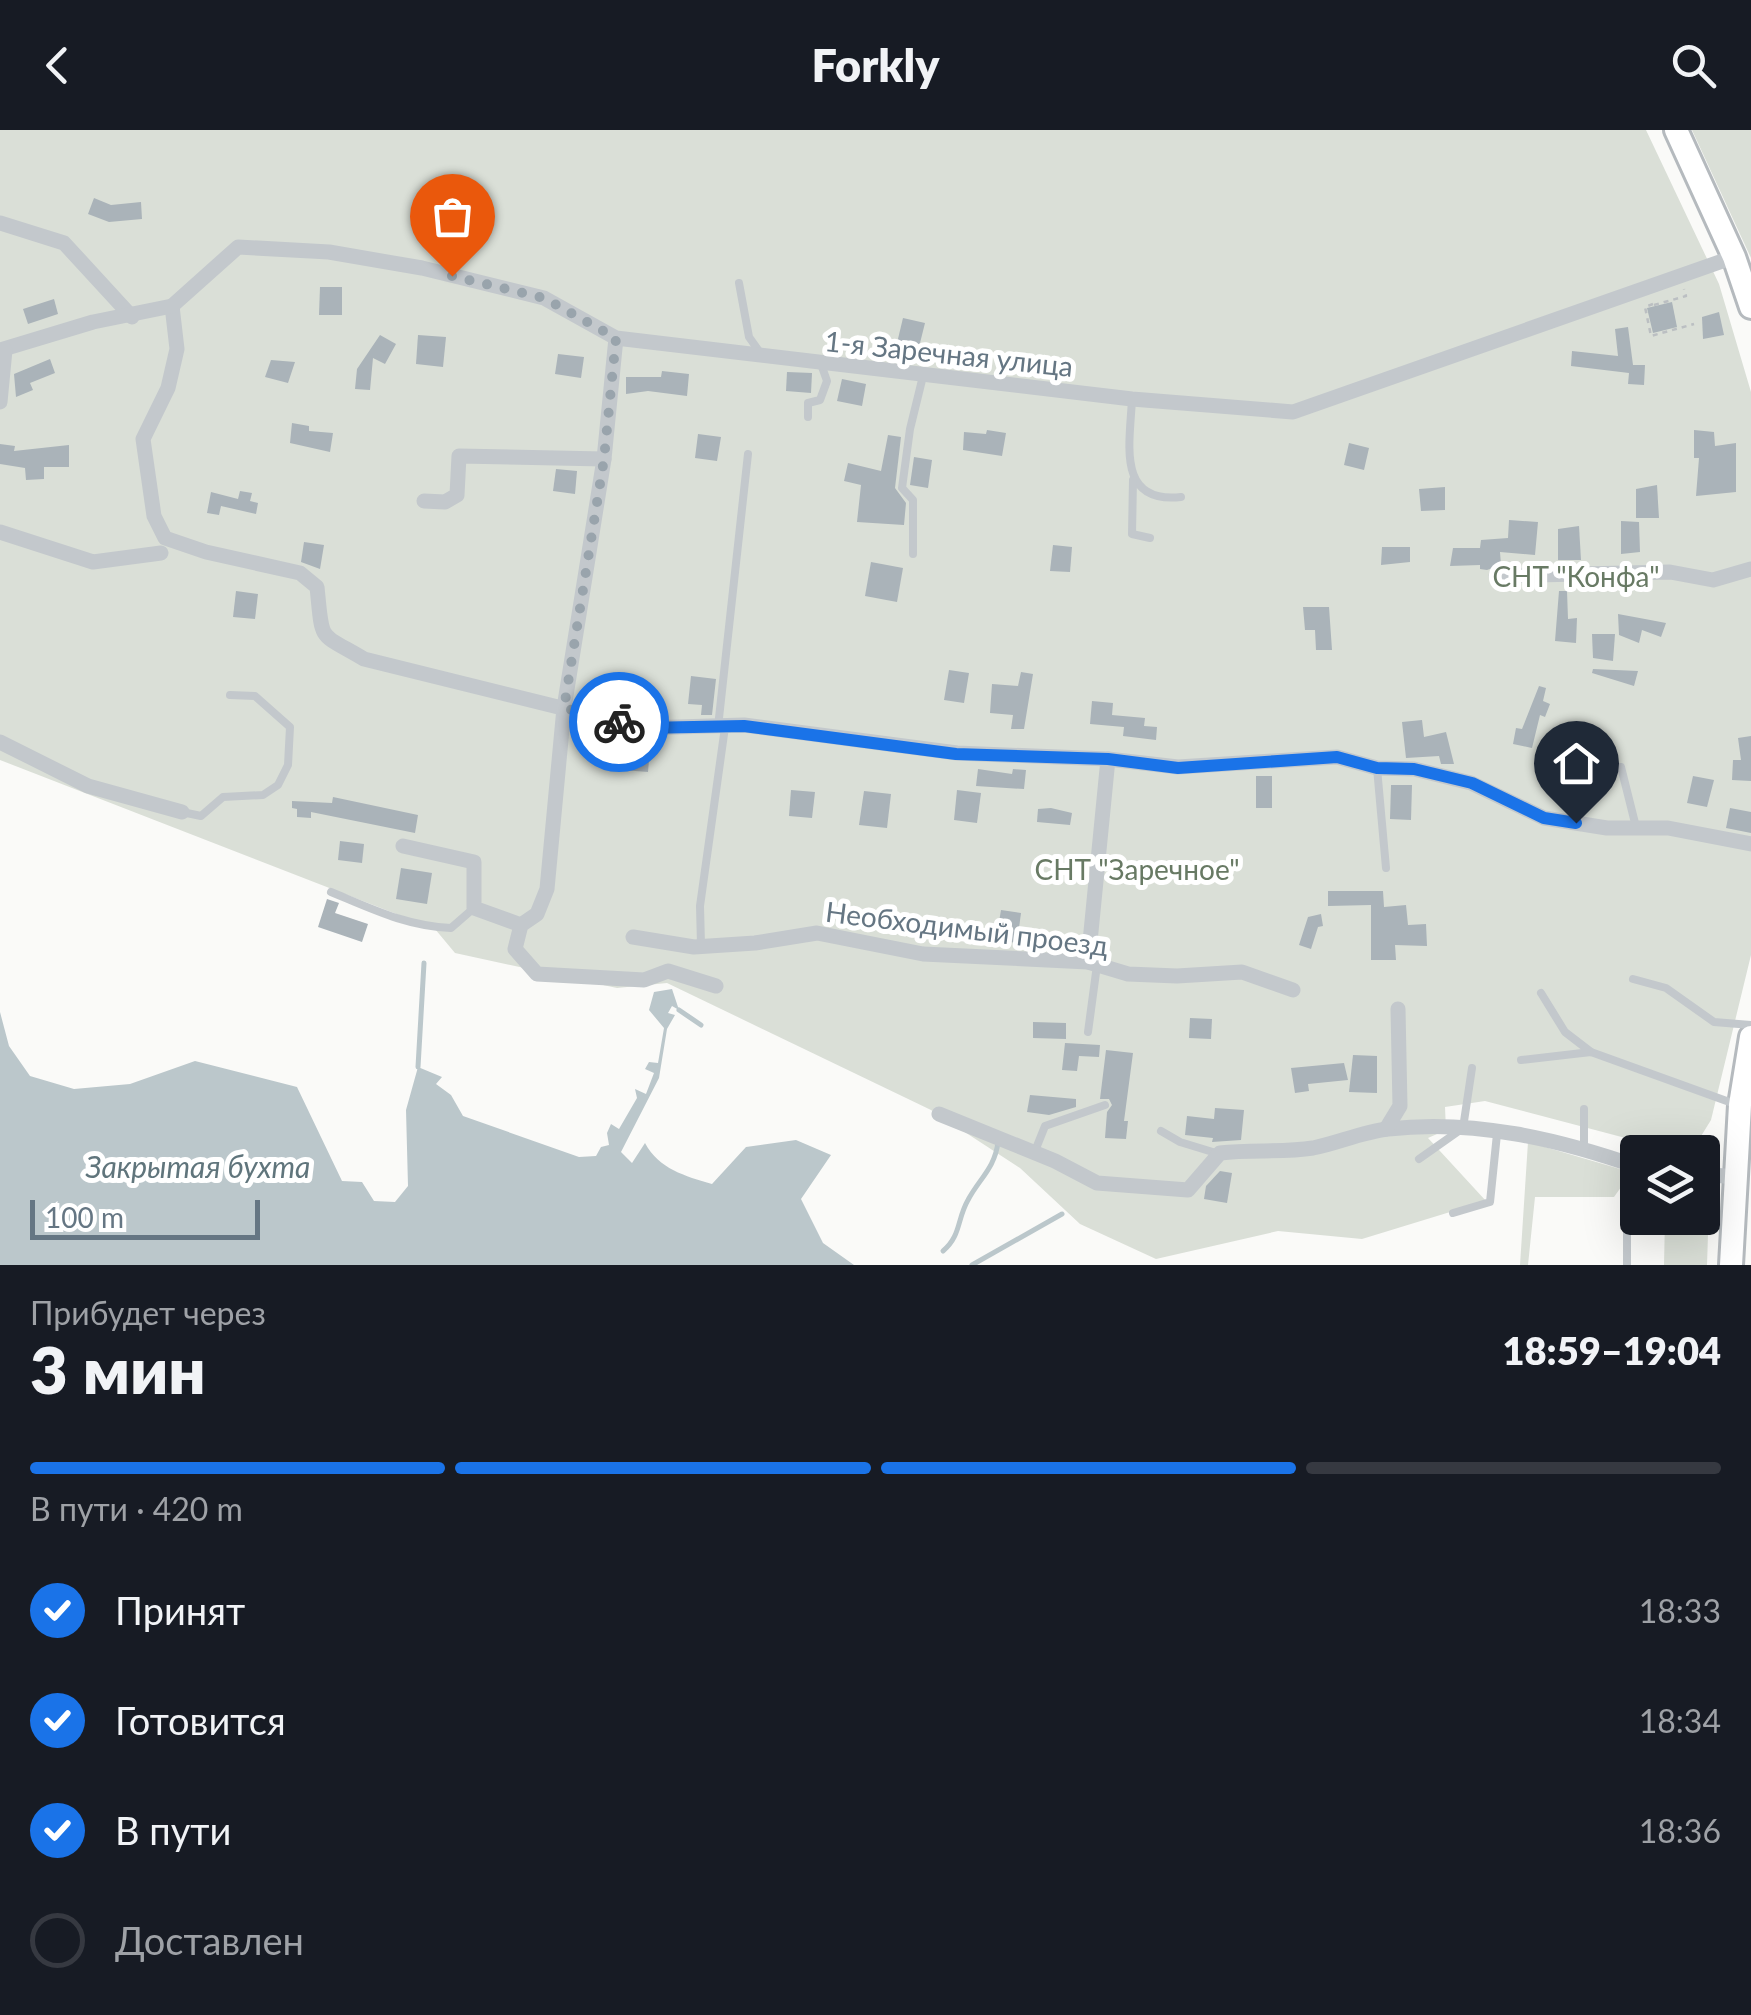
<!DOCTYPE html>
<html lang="ru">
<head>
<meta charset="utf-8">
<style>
	body { margin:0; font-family:Lato,sans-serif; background:#20242c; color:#f1f3f6; height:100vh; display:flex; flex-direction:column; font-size:38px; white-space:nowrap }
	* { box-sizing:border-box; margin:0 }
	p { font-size:32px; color:#9ea1a6 }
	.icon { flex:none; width:55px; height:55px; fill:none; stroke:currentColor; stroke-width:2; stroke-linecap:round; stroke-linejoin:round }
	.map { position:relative; height:1135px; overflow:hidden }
	.drawer { display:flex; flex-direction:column; background:#171b24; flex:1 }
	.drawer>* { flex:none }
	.tools { position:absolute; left:1620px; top:1005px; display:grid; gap:20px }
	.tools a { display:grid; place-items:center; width:100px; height:100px; border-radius:10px; background:#171b24; box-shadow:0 10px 40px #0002; font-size:50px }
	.scale { position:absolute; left:30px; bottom:25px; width:230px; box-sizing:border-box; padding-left:10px; border:5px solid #657683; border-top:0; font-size:28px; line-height:35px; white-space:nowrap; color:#657683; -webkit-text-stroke:8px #fff; paint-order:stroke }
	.pin { position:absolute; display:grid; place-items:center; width:85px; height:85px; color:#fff; margin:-102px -42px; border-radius:50% 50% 50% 0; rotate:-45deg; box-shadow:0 0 10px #0007 }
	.pin .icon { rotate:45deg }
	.courier { position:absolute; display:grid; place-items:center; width:100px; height:100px; margin:-50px; border:8px solid #1a73e8; border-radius:50%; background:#fff; color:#222; box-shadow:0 2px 12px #0007 }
	.headline em { font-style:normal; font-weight:800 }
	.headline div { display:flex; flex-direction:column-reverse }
	.headline { display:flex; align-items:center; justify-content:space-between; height:170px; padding:0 30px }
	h1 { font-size:65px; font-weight:800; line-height:75px }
	.bar { display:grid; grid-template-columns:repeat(4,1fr); gap:15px 10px; align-content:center; height:120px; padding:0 30px }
	.bar i { height:12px; border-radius:8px; background:#363941 }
	.bar .current { background:#1a73e8 }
	.bar p { grid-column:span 4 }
	ol { padding:0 30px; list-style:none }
	li { display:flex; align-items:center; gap:30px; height:110px }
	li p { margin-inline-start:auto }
	li .icon { padding:10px; border-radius:50%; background:#1a73e8; color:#fff; stroke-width:4 }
	li:last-child { color:#9ea1a6 }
	li i { width:55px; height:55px; border:5px solid #363941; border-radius:50% }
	header { display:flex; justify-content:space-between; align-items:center; height:130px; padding:0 30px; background:#171b24; font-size:45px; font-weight:800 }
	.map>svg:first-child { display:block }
	.green { fill:#dadfd7 }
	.water { fill:#bbc7cb }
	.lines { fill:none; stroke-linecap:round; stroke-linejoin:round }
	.stream { stroke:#bbc7cb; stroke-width:5 }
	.building { fill:#aab3b9 }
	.primary-casing { stroke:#b5babe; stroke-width:28 }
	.path { stroke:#bbbfc2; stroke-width:2.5; stroke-dasharray:5 5; stroke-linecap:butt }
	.lane { stroke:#c3c8cc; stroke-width:8 }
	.street { stroke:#c3c8cc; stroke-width:15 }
	.primary { stroke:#fff; stroke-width:22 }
	.done { stroke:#99a4ac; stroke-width:10; stroke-dasharray:0 18 }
	.route { stroke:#1a73e8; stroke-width:12 }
	.labels { text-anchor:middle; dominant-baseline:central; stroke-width:10; stroke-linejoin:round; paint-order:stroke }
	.street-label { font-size:28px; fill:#657683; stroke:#fff }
	.park-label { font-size:28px; fill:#687a64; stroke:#fff }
	.water-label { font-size:30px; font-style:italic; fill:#60757c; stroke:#fff }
</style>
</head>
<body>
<header><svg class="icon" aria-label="back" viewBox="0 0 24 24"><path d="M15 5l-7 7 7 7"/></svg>Forkly<svg class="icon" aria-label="search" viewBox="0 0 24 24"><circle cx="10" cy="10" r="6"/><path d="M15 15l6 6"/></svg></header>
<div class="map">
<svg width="1751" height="1135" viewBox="0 0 1751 1135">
	<rect width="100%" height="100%" fill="#fafaf8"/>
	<g class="green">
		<path d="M0 0H1646L1719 154 1751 262V825L1711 990 1698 1011 1671 1020 1485 971 1445 977 1446 1000 1428 1008 1486 1071 1362 1109 1278 1101 1156 1129 1080 1094 1020 1038 931 980 667 853 617 858 455 823 435 799 0 630Z"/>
		<path d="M1692 0H1751V128L1698 13Z"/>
		<path d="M1528 1012 1620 1039 1624 1053 1614 1067H1535L1528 1135H1520Z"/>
		<path d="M1703 1061 1709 1074 1707 1135H1664L1665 1088H1702Z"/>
	</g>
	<path class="water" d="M672 859 679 880 672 876 668 883 675 885 667 899 659 948 621 1022 632 1033 645 1013C659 1039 685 1046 712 1054L746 1017 796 1010 831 1025 801 1069 823 1113 854 1135H0V882L9 916 30 946 74 959 130 954 195 931 297 957 342 1051 362 1052 374 1071 395 1072 408 1056 406 980 418 937 442 947 436 954 451 965 463 986 579 1027 596 1026 601 1017 609 1015 607 1003 611 994 619 999 637 968 635 959 646 964 654 943 645 939 649 932 658 933 664 898 649 880 654 862Z"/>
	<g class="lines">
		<g class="stream">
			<path d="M679 880 701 895"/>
			<path d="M418 937 424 833"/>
			<path d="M943 1121C961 1106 957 1089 968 1070 979 1049 995 1038 998 1012"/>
			<path d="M972 1135 1062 1084"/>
		</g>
	</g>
	<g class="building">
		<path d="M94 68 111 75 141 72 142 89 109 92 88 84Z"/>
		<path d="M320 157H342V185H319Z"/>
		<path d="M54 169 58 184 28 194 23 179Z"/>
		<path d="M1672 172 1677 197 1653 203 1647 178Z"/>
		<path d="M1719 182 1724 205 1703 209 1702 187Z"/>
		<path d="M903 188 925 193 919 217 897 213Z"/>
		<path d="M1628 197 1633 235H1645L1644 255 1628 254 1629 243 1571 236 1572 221 1618 226 1615 199Z"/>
		<path d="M380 205 396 214 385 234 373 228 370 260 355 259 357 239Z"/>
		<path d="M418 205 446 207 443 237 416 234Z"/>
		<path d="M558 224 584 227 581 248 555 244Z"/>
		<path d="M50 229 55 243 30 253 33 260 16 267 14 244Z"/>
		<path d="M271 230 295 232 288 253 265 247Z"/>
		<path d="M662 241 689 244 687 266 648 261 626 264V247H661Z"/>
		<path d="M787 242 812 243 811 263 786 261Z"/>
		<path d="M842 249 866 254 862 276 837 271Z"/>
		<path d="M292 293 309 296V301L333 303 330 322 290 313Z"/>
		<path d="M987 300 1006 303 1002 326 963 320 964 302 986 304Z"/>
		<path d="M1694 300 1714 302 1715 316 1736 313V362L1696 366 1699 328H1694Z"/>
		<path d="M698 304 721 307 717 331 695 328Z"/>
		<path d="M888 305 901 307 895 358 906 373 904 395 857 392 861 355 844 351 848 333 881 341Z"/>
		<path d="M1349 313 1369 318 1364 340 1344 335Z"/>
		<path d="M0 314 15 316 14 321 69 315V337H44V349L26 350 25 338 0 334Z"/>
		<path d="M914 327 932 330 928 358 910 355Z"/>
		<path d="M556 339 577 341 575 364 553 361Z"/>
		<path d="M1657 355 1659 388H1636V359Z"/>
		<path d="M1445 357V380L1421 381 1419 359Z"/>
		<path d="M240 361 252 363 250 371 258 373 256 384 221 376 219 385 207 383 211 362 238 369Z"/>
		<path d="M1509 390 1538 392 1535 425 1500 422 1501 435 1487 440 1480 439V435L1450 436 1453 418H1480L1481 410 1508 408Z"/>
		<path d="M1621 391 1639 392 1640 422 1621 424Z"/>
		<path d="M1579 396 1581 430H1558V399Z"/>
		<path d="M304 412 324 415 320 439 301 432Z"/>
		<path d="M1053 415 1072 417 1070 442 1050 441Z"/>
		<path d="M1382 417H1410V432L1381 435Z"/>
		<path d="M871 432 903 438 897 472 865 466Z"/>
		<path d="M236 461 258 464 255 489 233 487Z"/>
		<path d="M1559 461H1567L1568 489 1577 488 1576 513 1555 511Z"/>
		<path d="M1303 477H1329L1332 520H1316L1315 500H1305Z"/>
		<path d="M1618 484 1645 489 1666 493 1661 507 1642 500 1639 513 1619 505Z"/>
		<path d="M1592 504H1615L1613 531 1593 528Z"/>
		<path d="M1593 539 1638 541 1634 556 1592 543Z"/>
		<path d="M949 540 969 543 964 573 944 570Z"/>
		<path d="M1021 542 1033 544 1024 599H1011L1013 585 990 583 992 554 1018 556Z"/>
		<path d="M691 546 716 549 712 585H701L702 575 688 574Z"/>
		<path d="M1539 556 1546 558 1543 571 1550 574 1545 587 1540 585 1532 618 1513 614 1516 598 1522 599Z"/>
		<path d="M1092 571 1113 573 1112 585 1145 588 1144 596 1157 597 1156 610 1123 606 1124 597 1090 594Z"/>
		<path d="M1422 590 1424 607 1446 602 1454 634H1441L1439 626 1406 628 1402 592Z"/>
		<path d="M1751 606V651L1732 650 1733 630H1741L1738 608Z"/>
		<path d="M625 617 650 619 648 642 623 640Z"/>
		<path d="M978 639 1012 644 1013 639 1026 640 1024 659 976 656Z"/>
		<rect x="1256" y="646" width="16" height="32"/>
		<path d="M1693 646 1714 650 1707 677 1687 673Z"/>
		<path d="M1391 655H1412L1411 690 1390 689Z"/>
		<path d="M791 660 815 662 812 688 789 686Z"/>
		<path d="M957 660 981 663 977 693 954 690Z"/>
		<path d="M864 661 891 664 887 698 859 695Z"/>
		<path d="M333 667 418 685 415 703 311 682V688L297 687V679L292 678V671L332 673Z"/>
		<path d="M1051 678 1072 683 1070 695 1037 692 1038 679Z"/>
		<path d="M1730 678 1751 682V703L1726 698Z"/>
		<path d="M340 711 364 714 362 733 338 730Z"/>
		<path d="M401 738 432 743 427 774 396 769Z"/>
		<path d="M1328 761H1383L1384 777 1406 775 1408 795 1426 794 1427 816 1395 815 1396 830H1371V775L1328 776Z"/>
		<path d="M327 769 339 773 335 783 368 794 362 812 318 797Z"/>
		<path d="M1001 780 1021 783 1017 813 996 810Z"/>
		<path d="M1321 784 1323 796 1318 797 1311 819 1299 815 1308 787Z"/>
		<path d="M1190 888 1212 889 1211 909 1189 908Z"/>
		<path d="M1033 892 1066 893V909L1033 908Z"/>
		<path d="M1065 913 1100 915 1099 927 1079 926 1077 941 1062 940Z"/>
		<path d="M1106 920 1133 923 1124 991H1128L1126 1009 1105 1008 1107 982 1112 975 1109 969H1100Z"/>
		<path d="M1353 925 1377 926V963L1349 962Z"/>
		<path d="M1344 933 1348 950 1308 954 1309 961 1295 963 1291 938Z"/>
		<path d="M1030 965 1076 969V977L1049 985 1027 982Z"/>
		<path d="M1215 978 1244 980 1241 1010 1212 1012 1213 1008 1185 1005 1187 986 1214 989Z"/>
		<path d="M1220 1041 1232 1043 1227 1073 1204 1069 1206 1056Z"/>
	</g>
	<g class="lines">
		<g class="primary-casing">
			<g id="primary">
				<path d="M1676 0 1734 127 1751 177"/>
				<path d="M1731 1135 1740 975 1751 907"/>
			</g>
		</g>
		<g class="path">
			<path d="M1653 174 1645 177 1651 206 1694 194"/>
			<path d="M1654 175 1686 166 1684 159"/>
		</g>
		<g class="lane">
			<path d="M739 153 749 207 761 224"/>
			<path d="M1132 269C1130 313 1116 374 1181 367"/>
			<path d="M808 287V273L820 270 827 251 821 234"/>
			<path d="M1133 350 1132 404 1150 408"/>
			<path d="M913 424V370L902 358 910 299 923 246"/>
			<path d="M718 597 748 324"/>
			<path d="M1621 637 1636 697"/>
			<path d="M1377 638 1386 738"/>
			<path d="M182 682 201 686 223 667 263 665 278 655 288 635 290 597 255 566 230 565"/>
			<path d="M331 762C372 779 406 796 451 798L474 778"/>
			<path d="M701 815 700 776 725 597"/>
			<path d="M1633 849 1666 858 1714 892 1751 895"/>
			<path d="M1541 863 1565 902 1591 922"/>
			<path d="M1088 902 1097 835"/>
			<path d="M1521 930 1591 922 1735 974"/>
			<path d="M1584 979V1018"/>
			<path d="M1161 1001 1180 1012 1216 1023"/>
			<path d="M1035 1021 1045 996 1105 975"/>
			<path d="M1419 1029 1463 998 1472 938"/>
			<path d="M1453 1083 1490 1072 1497 1004"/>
			<path d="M1627 1135V1098L1638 1075"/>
		</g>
		<g class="street">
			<path d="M0 93 64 113 132 187"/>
			<path d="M172 176 177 219 168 258 143 309 154 386 165 408 206 422 300 443 317 457C323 514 317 501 364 529L643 598 744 595 957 623 1108 629 1178 637 1337 627 1377 638 1414 639 1471 653 1544 688 1607 698H1668L1751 714"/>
			<path d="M616 208 604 329 564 578 547 759 537 784 521 795 515 819 537 844 644 850 668 841 716 856"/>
			<path d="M0 220 93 192 172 176 238 117 329 122 422 138 544 168 616 208 1132 269 1293 282 1734 127"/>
			<path d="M0 272 5 220"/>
			<path d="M424 371 445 372 457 365 459 326 604 329"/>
			<path d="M0 402 93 432 161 423"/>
			<path d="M1496 446 1670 442 1713 450 1751 439"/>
			<path d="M0 612 88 656 182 682"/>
			<path d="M403 716 474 732V778L521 795"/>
			<path d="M633 807 694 817 755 813 817 803 923 824 1088 832 1128 844 1177 846 1242 842 1293 860"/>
			<path d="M1088 832 1108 629"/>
			<path d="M939 984 1055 1031 1097 1053 1188 1060 1220 1023C1251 1019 1282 1023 1313 1018 1338 1013 1362 1002 1388 999 1473 989 1558 1009 1638 1037"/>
			<path d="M1386 999 1400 976 1398 879"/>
			<path d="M1702 1044 1735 1047"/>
		</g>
		<use href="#primary" class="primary"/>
	</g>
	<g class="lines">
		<path class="done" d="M452 146 544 168 616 208 604 329 564 578 619 592"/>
		<path class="route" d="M619 592 643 598 744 596 956 624 1108 629 1178 638 1337 627 1377 638 1414 639 1472 653 1544 688 1576 693"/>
	</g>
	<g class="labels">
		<g class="street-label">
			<text transform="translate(949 223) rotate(6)">1-я Заречная улица</text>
			<text transform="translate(967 798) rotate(7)">Необходимый проезд</text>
		</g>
		<g class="park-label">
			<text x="1576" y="446">СНТ "Конфа"</text>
			<text x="1137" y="739">СНТ "Заречное"</text>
		</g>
		<g class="water-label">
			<text x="198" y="1036">Закрытая бухта</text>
		</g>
	</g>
</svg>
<div class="tools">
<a><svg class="icon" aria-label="layers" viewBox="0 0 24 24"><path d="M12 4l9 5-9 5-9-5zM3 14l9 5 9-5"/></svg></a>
</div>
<div class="scale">100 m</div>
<div class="pin" style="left:452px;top:146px;background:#ea580c"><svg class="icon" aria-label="bag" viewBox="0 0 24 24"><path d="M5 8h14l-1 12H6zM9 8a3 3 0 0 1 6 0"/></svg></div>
<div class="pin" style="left:1576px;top:693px;background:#1f2937"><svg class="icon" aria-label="home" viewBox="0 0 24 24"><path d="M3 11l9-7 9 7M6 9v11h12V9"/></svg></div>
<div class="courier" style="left:619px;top:592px"><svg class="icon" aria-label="bike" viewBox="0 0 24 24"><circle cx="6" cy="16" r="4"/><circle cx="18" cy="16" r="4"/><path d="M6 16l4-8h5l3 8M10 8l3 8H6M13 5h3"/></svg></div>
</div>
<section class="drawer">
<div class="headline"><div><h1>3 мин</h1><p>Прибудет через</p></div><em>18:59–19:04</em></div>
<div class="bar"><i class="current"></i><i class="current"></i><i class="current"></i><i></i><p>В пути · 420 m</p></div>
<ol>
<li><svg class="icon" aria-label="check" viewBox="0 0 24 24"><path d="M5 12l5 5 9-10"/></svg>Принят<p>18:33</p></li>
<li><svg class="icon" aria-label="check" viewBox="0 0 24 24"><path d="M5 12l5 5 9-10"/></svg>Готовится<p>18:34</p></li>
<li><svg class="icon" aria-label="check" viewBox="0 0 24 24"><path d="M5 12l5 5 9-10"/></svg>В пути<p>18:36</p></li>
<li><i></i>Доставлен</li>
</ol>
</section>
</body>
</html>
